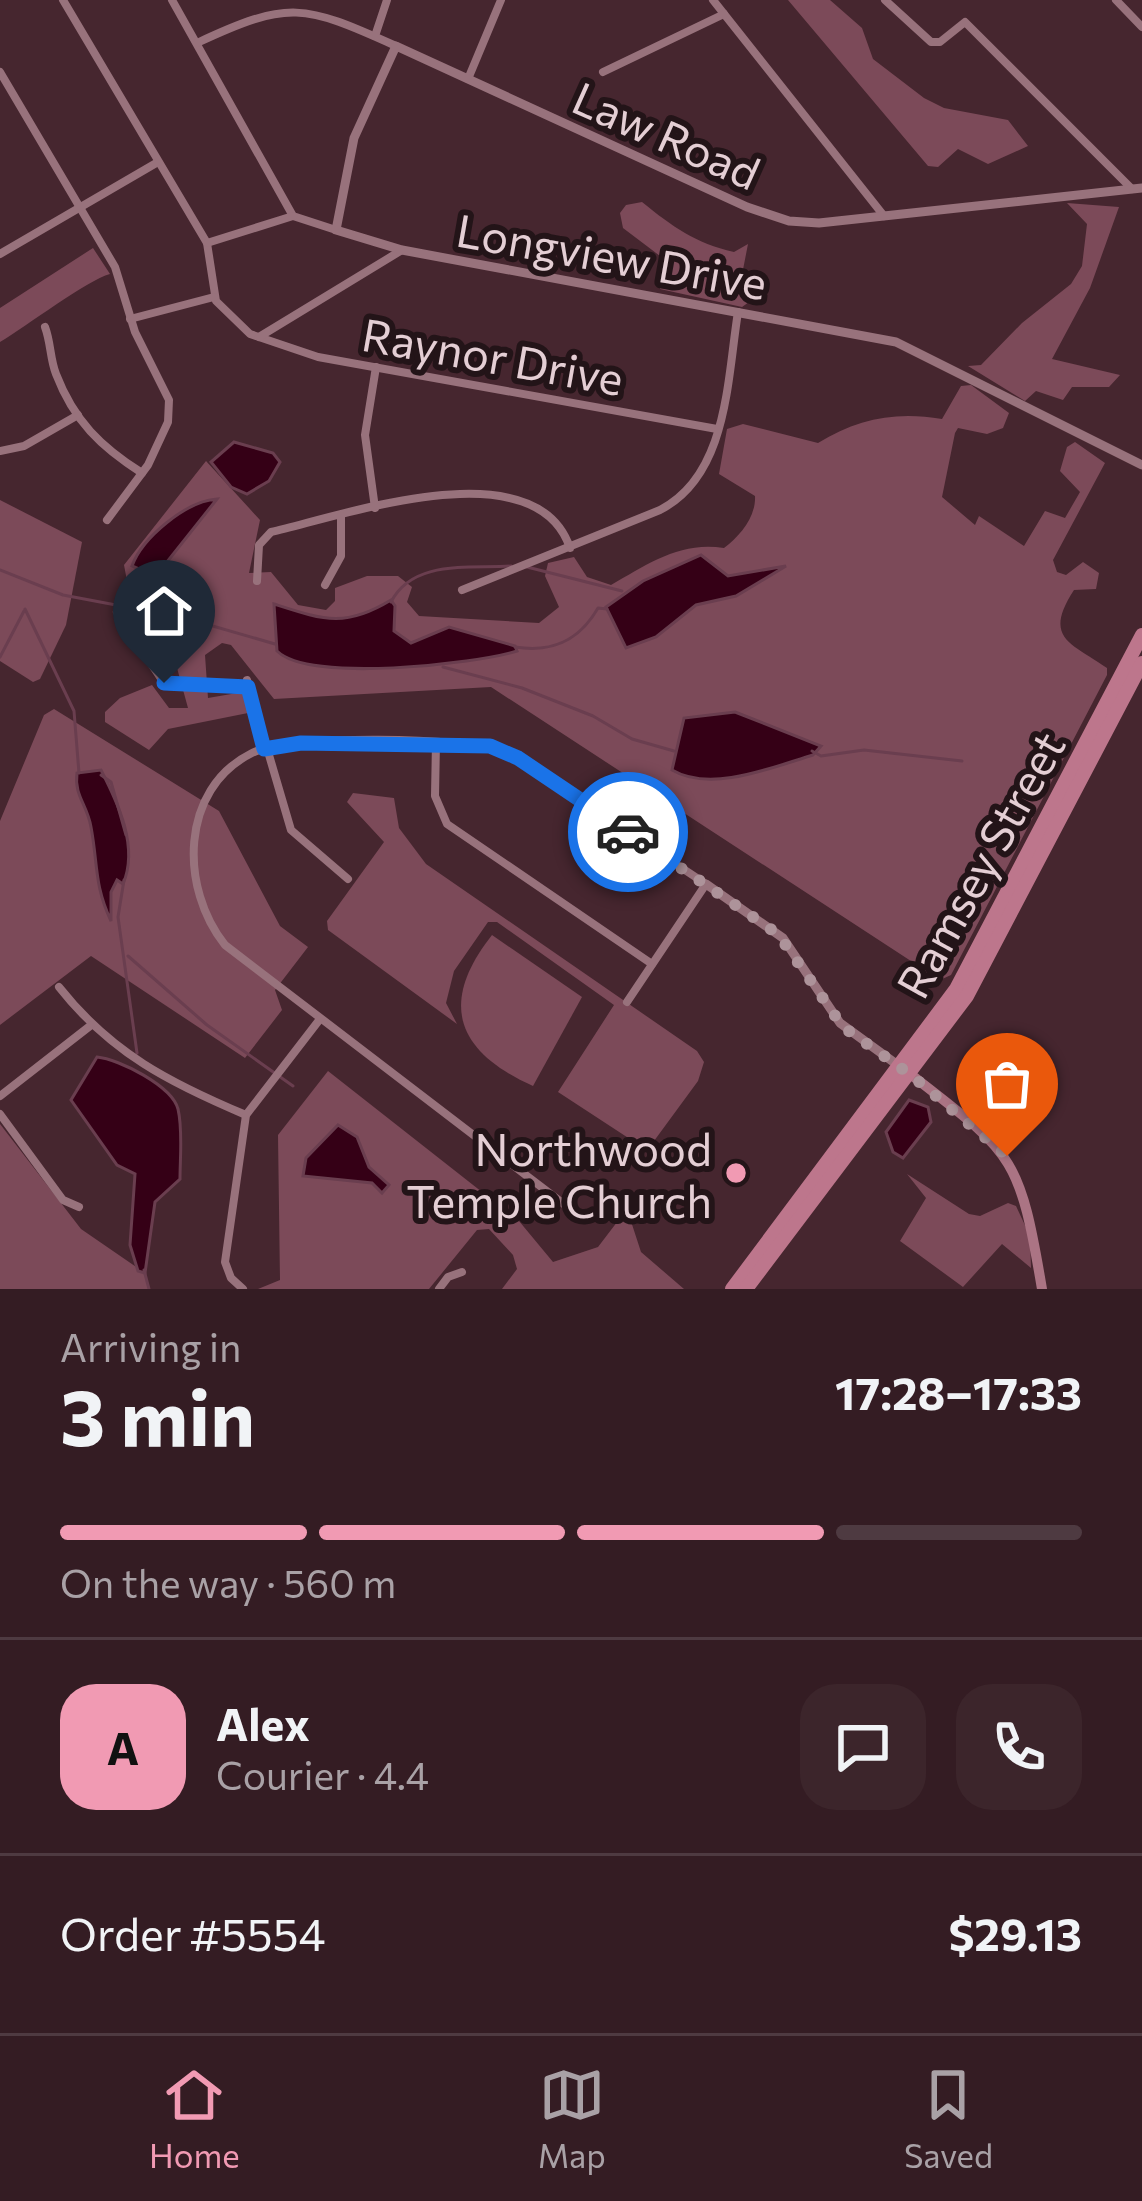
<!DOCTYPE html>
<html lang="en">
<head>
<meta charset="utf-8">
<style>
	body { margin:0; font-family:Commissioner,sans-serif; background:#3c252b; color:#f1f3f6; height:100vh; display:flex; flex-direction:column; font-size:45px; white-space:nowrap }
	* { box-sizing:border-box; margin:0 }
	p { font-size:39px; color:#a9a1a6 }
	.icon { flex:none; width:66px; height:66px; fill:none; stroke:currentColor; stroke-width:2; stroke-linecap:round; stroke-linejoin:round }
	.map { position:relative; height:1289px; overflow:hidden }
	.side { display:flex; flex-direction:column; background:#341c23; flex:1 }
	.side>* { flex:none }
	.pin { position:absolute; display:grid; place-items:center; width:102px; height:102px; color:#fff; margin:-123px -51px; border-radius:50% 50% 50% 0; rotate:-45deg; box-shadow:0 0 12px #0007 }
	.pin .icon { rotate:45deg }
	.courier { position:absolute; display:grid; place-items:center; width:120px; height:120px; margin:-60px; border:9px solid #1a73e8; border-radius:50%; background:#fff; color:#222; box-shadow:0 3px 15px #0007 }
	.headline em { font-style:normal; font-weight:700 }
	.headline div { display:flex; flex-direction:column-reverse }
	.headline { display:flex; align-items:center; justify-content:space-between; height:204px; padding:0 60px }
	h1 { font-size:78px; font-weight:700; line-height:90px }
	.bar { display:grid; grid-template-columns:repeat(4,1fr); gap:18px 12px; align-content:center; height:144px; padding:0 60px }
	.bar i { height:15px; border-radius:9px; background:#4e3a41 }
	.bar .active { background:#f19ab3 }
	.bar p { grid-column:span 4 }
	.line { display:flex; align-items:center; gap:30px; padding:0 60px; border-top:3px solid #4e3a41 }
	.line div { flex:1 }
	.round { display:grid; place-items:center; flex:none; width:126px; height:126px; border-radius:36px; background:#3c252b }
	.tabs { display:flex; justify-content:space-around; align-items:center; height:168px; border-top:3px solid #4e3a41; background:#341c23; font-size:33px; color:#a9a1a6 }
	.tabs a { display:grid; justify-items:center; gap:6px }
	.tabs .active { color:#f19ab3 }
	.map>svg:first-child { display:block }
	.green { fill:#7c4a59 }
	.water { fill:#350016; stroke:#6a3e4f; stroke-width:3 }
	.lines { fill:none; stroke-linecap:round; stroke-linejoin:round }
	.stream { stroke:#6a3e4f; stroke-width:3 }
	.minor { stroke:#98727c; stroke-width:8 }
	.tertiary { stroke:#98727c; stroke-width:9 }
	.secondary { stroke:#ab7484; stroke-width:10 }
	.primary { stroke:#bd768c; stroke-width:14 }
	.done { stroke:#ad939a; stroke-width:12; stroke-dasharray:0 21.6 }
	.route { stroke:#1a73e8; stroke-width:15 }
	.poi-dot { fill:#f19ab3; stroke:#231418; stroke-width:4.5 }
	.labels { text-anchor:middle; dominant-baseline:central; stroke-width:12; stroke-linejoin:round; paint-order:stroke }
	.street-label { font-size:45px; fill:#e4ced4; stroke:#231418 }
	.poi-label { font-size:45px; fill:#e4ced4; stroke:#231418; text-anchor:end }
</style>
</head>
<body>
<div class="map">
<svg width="1142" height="1289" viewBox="0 0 1142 1289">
	<rect width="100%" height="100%" fill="#46262f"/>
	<g class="green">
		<path d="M788 0H830L862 28 873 59 924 98 944 108 1008 120 1028 146 988 164 958 149 938 167 928 166Z"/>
		<path d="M642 202C673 227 695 243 734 252L748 244 740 285 749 302 742 307 660 289V256L623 228 620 213 626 205Z"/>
		<path d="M1067 203 1119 207 1090 288 1052 359 1120 375 1109 387H1072L1063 400 1036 391 1025 401 968 366 981 365 1022 323 1071 284 1082 266 1087 224Z"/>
		<path d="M93 248 110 274C87 280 27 326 0 342V308Z"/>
		<path d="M971 385 1009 413 1003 428 987 434 958 428 955 433 942 497 975 525 979 516 1024 546 1045 511 1065 518 1080 492 1060 471 1067 447 1075 442 1105 463 1053 560 1057 572 1066 575 1083 562 1099 573 1096 589 1074 590C1042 639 1072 643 1107 668V675L951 975 940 980 491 687 274 699 231 645 222 643 205 655 208 698 243 692 248 713 168 729 149 750 105 722V712L120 698 152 685 169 708H188L174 657 128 586 124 565 206 461 260 520 249 573 271 572 298 605 326 610 335 601V588L367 576H398L412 587 407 602 419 616 539 623 559 607 545 576 548 563 574 557 587 577 611 585C648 564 680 541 724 548 740 536 756 517 755 496L719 474 727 429 743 424 818 443C857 419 895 411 942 419L961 386Z"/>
		<path d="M0 500 82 542 66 625 40 679 33 682 0 661Z"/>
		<path d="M54 709 219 811 280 926 308 947 275 990 282 1010 245 1058 91 956 0 1025V821L44 715Z"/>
		<path d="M353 793 394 798 399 828 426 864 697 1051 704 1062 698 1081 654 1141 636 1143 558 1092 614 1005 497 922H488L454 971 446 1003 457 1024 328 930 327 921 384 842 347 802Z"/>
		<path d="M492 935 582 997 533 1086C455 1051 439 1002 492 935Z"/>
		<path d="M328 1071 519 1221 553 1262 598 1247 627 1209 641 1252 684 1289H502L517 1269 513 1255 489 1229 477 1230 429 1289H258L280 1280 278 1135Z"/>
		<path d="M0 1124 81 1229 145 1273 149 1289H0Z"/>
		<path d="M907 1174 969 1214 980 1216 1008 1203 1016 1206 1030 1236 1031 1268 1002 1244 963 1287 900 1241 926 1198Z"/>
	</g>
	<g class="water">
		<path d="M234 442 273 453 280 462 269 481 247 494 231 487 211 462Z"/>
		<path d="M217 499 159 572 153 575 132 566C142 538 186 501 217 499Z"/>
		<path d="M701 555 728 576 786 566 736 596 696 605 656 637 626 648 606 607 643 581Z"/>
		<path d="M391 600 395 606 394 631 411 643 449 627 515 646 517 651C475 664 309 683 277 651L274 604C324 620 345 628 391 600Z"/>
		<path d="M735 712 821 746 813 755C773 767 711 793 672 770L684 718Z"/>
		<path d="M101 770C118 803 139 847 123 884L117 880 111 892V921C94 885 98 864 91 827 87 804 74 796 77 773Z"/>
		<path d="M97 1057C119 1059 172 1086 178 1109 183 1130 180 1158 180 1179L155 1202 145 1273 138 1271 130 1245 135 1174 117 1165 71 1100Z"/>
		<path d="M909 1100 928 1107 931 1122 903 1158 893 1152 886 1132Z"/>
		<path d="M338 1125 357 1137 369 1167 389 1185 382 1193 372 1183 303 1176 306 1158Z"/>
	</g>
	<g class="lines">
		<g class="stream">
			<path d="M527 567 622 591"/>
			<path d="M0 570 63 595 185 618 275 644"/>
			<path d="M391 602C413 559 470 569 511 566"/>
			<path d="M25 609 74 711 79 773"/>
			<path d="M515 647C552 653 579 641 598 608L607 609"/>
			<path d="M0 657 24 611"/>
			<path d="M443 667 522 688 593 716 632 739 674 751"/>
			<path d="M812 751 821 756 864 750 962 761"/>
			<path d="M101 775 111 782 126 835"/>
			<path d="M124 880 118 917 137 1053"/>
			<path d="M128 956 207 1025 293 1086"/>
			<path d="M144 1270 149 1289"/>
		</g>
		<g class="minor">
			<path d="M63 0 207 243 216 301 250 334 318 357 717 429"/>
			<path d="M172 0 293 216 336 230"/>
			<path d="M713 0 884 216"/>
			<path d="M885 0 931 42H940L965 22 1132 189"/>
			<path d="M1116 0 1142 27"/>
			<path d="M375 36 387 0"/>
			<path d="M197 43C289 0 303 4 396 46"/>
			<path d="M0 72 115 267 135 332 169 400 168 422 148 465 107 520"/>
			<path d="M603 72 724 14"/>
			<path d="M468 79 501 0"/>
			<path d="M207 243 293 216"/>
			<path d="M0 254 158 162"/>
			<path d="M130 319 214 297"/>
			<path d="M45 327C51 343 50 359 56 374 74 421 101 447 142 473"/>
			<path d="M259 337 402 250"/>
			<path d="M0 451 24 446 78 415"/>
			<path d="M375 508 365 435 376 367"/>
			<path d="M257 581 259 545 271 532C345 515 536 447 570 548"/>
			<path d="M325 585 341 556V516"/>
			<path d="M462 590 660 510C728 475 727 380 738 312"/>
			<path d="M117 612 164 683 248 687"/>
			<path d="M247 680 291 830 348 879"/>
			<path d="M436 742 435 796 447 824 652 964"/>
			<path d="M59 987C111 1053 170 1083 246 1115"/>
			<path d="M0 1096 90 1026"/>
			<path d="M0 1114 63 1200 79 1207"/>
			<path d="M565 1205 225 945C180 889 179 789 252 753 289 734 467 737 507 752L706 884 627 1002"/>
			<path d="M243 1289 231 1278 225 1262 246 1115 320 1019"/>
			<path d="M439 1289 448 1277 462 1272"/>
		</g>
		<g class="tertiary">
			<path d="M1142 188 819 223 789 221 747 207 396 46 354 138 336 230 402 250 896 342 1142 465"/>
			<path d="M706 884 783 938 840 1023 899 1066"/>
		</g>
		<path class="secondary" d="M905 1070C1013 1154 1019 1152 1042 1289"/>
		<g class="primary">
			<path d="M732 1289 956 989 1142 635"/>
			<path d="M746 1289 967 996 1142 663"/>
		</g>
	</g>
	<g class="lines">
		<path class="done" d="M628 832 778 934 843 1027 911 1075 1007 1156"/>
		<path class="route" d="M164 683 248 687 264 749 301 743 490 746 518 758 628 832"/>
	</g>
	<circle class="poi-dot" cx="736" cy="1173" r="12"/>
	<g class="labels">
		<g class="street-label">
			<text transform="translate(667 134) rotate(24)">Law Road</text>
			<text transform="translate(612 255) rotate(10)">Longview Drive</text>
			<text transform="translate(493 355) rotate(10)">Raynor Drive</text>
			<text transform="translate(979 864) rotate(-61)">Ramsey Street</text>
		</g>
		<g class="poi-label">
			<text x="712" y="1147">Northwood<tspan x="712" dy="52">Temple Church</tspan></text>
		</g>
	</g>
</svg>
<div class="pin" style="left:1007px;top:1156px;background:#ea580c"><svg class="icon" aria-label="bag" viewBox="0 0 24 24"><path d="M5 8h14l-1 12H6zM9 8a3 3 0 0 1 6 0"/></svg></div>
<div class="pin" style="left:164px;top:683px;background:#1f2937"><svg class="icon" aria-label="home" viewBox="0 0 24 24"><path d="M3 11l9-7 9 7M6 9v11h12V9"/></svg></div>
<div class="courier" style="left:628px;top:832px"><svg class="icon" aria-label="car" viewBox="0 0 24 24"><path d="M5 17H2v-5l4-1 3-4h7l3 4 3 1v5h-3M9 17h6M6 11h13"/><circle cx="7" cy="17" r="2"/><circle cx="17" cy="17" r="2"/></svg></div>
</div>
<section class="side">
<div class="headline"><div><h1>3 min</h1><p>Arriving in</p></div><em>17:28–17:33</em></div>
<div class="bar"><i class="active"></i><i class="active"></i><i class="active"></i><i></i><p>On the way · 560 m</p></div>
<div class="line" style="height:216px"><b class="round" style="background:#f19ab3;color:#111">A</b><div><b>Alex</b><p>Courier · 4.4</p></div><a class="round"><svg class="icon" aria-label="chat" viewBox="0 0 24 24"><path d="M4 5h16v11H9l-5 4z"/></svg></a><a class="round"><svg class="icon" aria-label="phone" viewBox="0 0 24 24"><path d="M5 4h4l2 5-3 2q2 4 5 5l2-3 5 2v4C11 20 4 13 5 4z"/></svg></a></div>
<div class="line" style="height:156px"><div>Order #5554</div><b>$29.13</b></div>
</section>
<nav class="tabs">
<a class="active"><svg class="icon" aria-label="home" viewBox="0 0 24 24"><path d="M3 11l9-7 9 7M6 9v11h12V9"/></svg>Home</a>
<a><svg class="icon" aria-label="map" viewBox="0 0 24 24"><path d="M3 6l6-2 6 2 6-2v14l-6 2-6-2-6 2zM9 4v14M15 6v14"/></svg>Map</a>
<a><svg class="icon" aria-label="saved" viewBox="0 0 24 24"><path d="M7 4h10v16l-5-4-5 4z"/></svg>Saved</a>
</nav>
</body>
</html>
